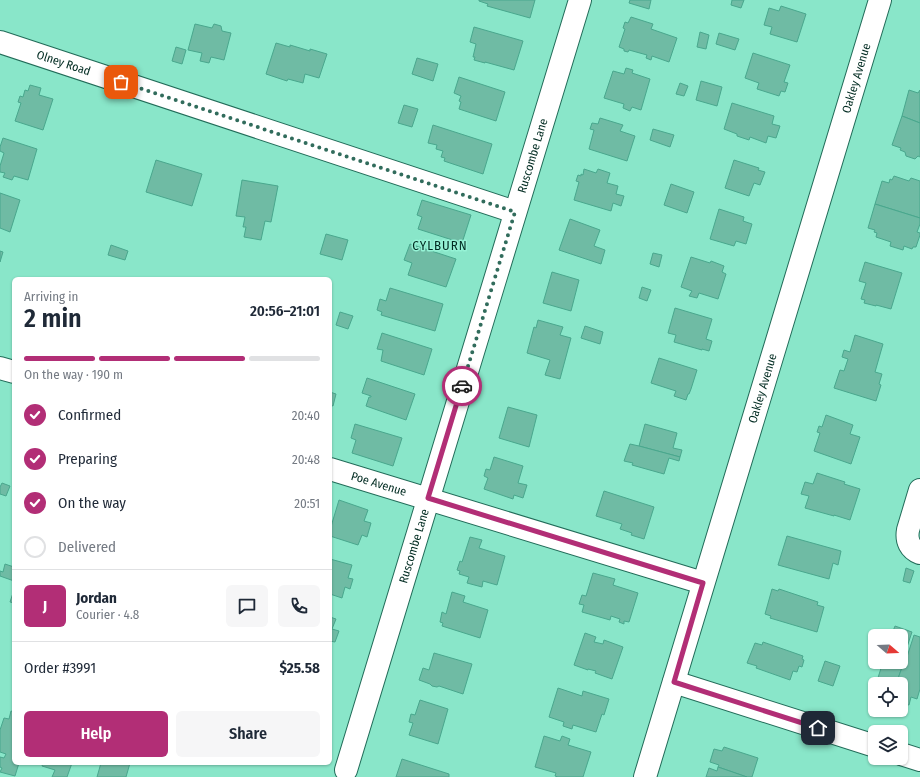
<!DOCTYPE html>
<html lang="en">
<head>
<meta charset="utf-8">
<style>
	body { margin:0; font-family:"Fira Sans Condensed",sans-serif; background:#f6f6f7; color:#1f2937; height:100vh; display:flex; flex-direction:column; font-size:15px; white-space:nowrap }
	* { box-sizing:border-box; margin:0 }
	p { font-size:13px; color:#747a83 }
	.icon { flex:none; width:22px; height:22px; fill:none; stroke:currentColor; stroke-width:2; stroke-linecap:round; stroke-linejoin:round }
	.map { position:relative; flex:1; overflow:hidden }
	.sheet { position:absolute; left:12px; top:277px; width:320px; height:488px; display:flex; flex-direction:column; background:#fff; border-radius:6px; box-shadow:0 1px 3px #0004 }
	.sheet>* { flex:none }
	.needle { width:26px; rotate:109deg }
	.controls { position:absolute; left:868px; top:629px; display:grid; gap:8px }
	.controls a { display:grid; place-items:center; width:40px; height:40px; border-radius:6px; background:#fff; box-shadow:0 1px 3px #0004; font-size:20px }
	.pin { position:absolute; display:grid; place-items:center; width:34px; height:34px; color:#fff; margin:-17px; border-radius:8px; box-shadow:0 2px 6px #0006 }
	.courier { position:absolute; display:grid; place-items:center; width:40px; height:40px; margin:-20px; border:3px solid #b22e76; border-radius:50%; background:#fff; color:#222; box-shadow:0 1px 5px #0007 }
	.overview em { font-style:normal; font-weight:600 }
	.overview div { display:flex; flex-direction:column-reverse }
	.overview { display:flex; align-items:center; justify-content:space-between; height:68px; padding:0 12px }
	h1 { font-size:26px; font-weight:600; line-height:30px }
	.bar { display:grid; grid-template-columns:repeat(4,1fr); gap:6px 4px; align-content:center; height:48px; padding:0 12px }
	.bar i { height:5px; border-radius:3px; background:#e0e1e3 }
	.bar .selected { background:#b22e76 }
	.bar p { grid-column:span 4 }
	.line { display:flex; align-items:center; gap:10px; padding:0 12px; border-top:1px solid #e0e1e3 }
	.line div { flex:1 }
	.round { display:grid; place-items:center; flex:none; width:42px; height:42px; border-radius:6px; background:#f6f6f7 }
	ol { padding:0 12px; list-style:none }
	li { display:flex; align-items:center; gap:12px; height:44px }
	li p { margin-inline-start:auto }
	li .icon { padding:4px; border-radius:50%; background:#b22e76; color:#fff; stroke-width:4 }
	li:last-child { color:#747a83 }
	li i { width:22px; height:22px; border:2px solid #e0e1e3; border-radius:50% }
	.primary-button { display:flex; gap:8px; margin-top:auto; padding:8px 12px }
	.primary-button a { flex:1; height:46px; border-radius:6px; background:#b22e76; color:#fff; font-size:16px; font-weight:600; line-height:46px; text-align:center }
	.primary-button a+a { background:#f6f6f7; color:#1f2937 }
	.map>svg:first-child { display:block }
	.building { fill:#6fbba4; stroke:#49a78d }
	.lines { fill:none; stroke-linecap:round; stroke-linejoin:round }
	.minor-casing { stroke:#226c59; stroke-width:24 }
	.minor { stroke:#fff; stroke-width:22 }
	.done { stroke:#316c5c; stroke-width:4; stroke-dasharray:0 7.2 }
	.route { stroke:#b22e76; stroke-width:5 }
	.labels { text-anchor:middle; dominant-baseline:central; stroke-width:3; stroke-linejoin:round; paint-order:stroke }
	.street-label { font-size:12px; fill:#012b21; stroke:#96f3d6 }
	.neighbourhood-label { font-size:13px; letter-spacing:1px; fill:#012b21; stroke:#96f3d6 }
</style>
</head>
<body>
<div class="map">
<svg width="920" height="777" viewBox="0 0 920 777">
	<rect width="100%" height="100%" fill="#89e6c9"/>
	<g class="building">
		<path d="M479 0H535L530 18 487 6 488 4 479 1Z"/>
		<path d="M630 0H651L649 9 629 3Z"/>
		<path d="M732 0H744L741 8 731 5Z"/>
		<path d="M781 6 806 14 797 42 770 34 772 27 764 25 769 8 779 11Z"/>
		<path d="M631 17 653 24 651 29 677 38 669 62 652 56 651 60 646 58 647 55 629 50 628 52 624 51V49L619 47 625 29 623 28 625 22 628 23Z"/>
		<path d="M195 24 212 28 214 24 221 26 222 31 231 33 224 60 211 57 209 63 200 61 202 53 188 50Z"/>
		<path d="M474 27 523 41 514 70 485 62V63L474 60 475 57H473L476 44 470 42Z"/>
		<path d="M700 32 709 35 706 49 697 47Z"/>
		<path d="M719 33 739 39 735 50 716 44Z"/>
		<path d="M276 43 290 47V45L310 51V49L327 54 319 78 305 74 303 83 288 79 287 81 266 74Z"/>
		<path d="M176 47 186 50 182 64 172 61Z"/>
		<path d="M753 53 790 65 784 82 788 83 785 92 781 91 779 96 757 89 759 83 745 78Z"/>
		<path d="M417 58 438 64 433 81 412 74Z"/>
		<path d="M626 68 633 70 632 73 650 79 641 110 632 107 630 111 623 108 624 104 604 98 613 71 624 74Z"/>
		<path d="M459 77 505 92 496 121 459 109 461 102 459 101 461 96 454 93Z"/>
		<path d="M701 81 722 87 717 106 696 100Z"/>
		<path d="M680 83 688 86 684 96 676 94Z"/>
		<path d="M30 85 41 88 39 95 53 99 43 130 15 121 21 103 18 102 20 96 23 97 25 90 28 91Z"/>
		<path d="M909 90 918 93 920 90V123L902 116Z"/>
		<path d="M732 103 774 116 772 124 780 126 776 138 768 136 766 143 750 137 749 140 737 136V134L724 129Z"/>
		<path d="M404 105 418 109 412 127 398 123Z"/>
		<path d="M902 116 920 123V157L918 156 915 159 906 156 905 152 900 150 901 148 892 145Z"/>
		<path d="M600 118 623 125 620 131 635 136 627 161 589 149 594 130 590 129 592 123 598 124Z"/>
		<path d="M433 125 492 144 483 174 444 161 445 158 441 157 443 151 436 149 437 145 428 143Z"/>
		<path d="M653 129 674 135 670 147 650 140Z"/>
		<path d="M3 138 37 149 28 180 14 176 12 180 3 177 5 173 0 172V166L4 153 0 151V147Z"/>
		<path d="M156 160 202 174 192 206 146 192Z"/>
		<path d="M734 160 759 168 758 170 765 172 760 185 754 183 749 196 725 188Z"/>
		<path d="M584 169 596 173 598 169 610 173 607 183 618 186 616 194 624 196 621 206 613 203 611 211 574 200 579 182 576 181 578 175 581 176V174L583 175Z"/>
		<path d="M894 176 909 181 911 178 920 181V218L875 204 882 181 889 183 890 179 892 180Z"/>
		<path d="M242 180 278 186 271 222 265 221 261 240 244 237 246 227H243L245 217 236 216Z"/>
		<path d="M671 184 694 192 687 213 664 205Z"/>
		<path d="M0 193 20 200 10 232 0 228Z"/>
		<path d="M422 200 471 215 462 243 418 229 422 217 417 215Z"/>
		<path d="M875 204 920 218V224L917 232 920 233V235L916 247H913L912 249 904 246 903 250 890 246 891 242 876 237 877 233 874 232 875 230 868 228Z"/>
		<path d="M719 209 744 217 743 221 752 224 746 244 736 241 734 246 710 239Z"/>
		<path d="M570 219 600 230 594 246 605 250 601 264 559 250Z"/>
		<path d="M326 234 348 240 342 260 320 254Z"/>
		<path d="M410 244 456 259 446 287 408 275 412 263 404 260Z"/>
		<path d="M111 245 128 251 125 260 108 255Z"/>
		<path d="M0 251 3 252 0 262Z"/>
		<path d="M653 253 662 255 659 267 650 264Z"/>
		<path d="M691 257 710 263 711 261 724 266 722 272 726 274 718 299 699 293 697 298 689 296 692 291 681 287Z"/>
		<path d="M865 262 902 273 891 309 876 305V306L864 303 865 300 861 299 866 283 859 281Z"/>
		<path d="M552 272 579 280 571 311 543 303Z"/>
		<path d="M642 287 651 290 647 301 639 298Z"/>
		<path d="M390 288 443 304 435 331 381 315 382 312 377 310 380 299 386 301Z"/>
		<path d="M675 308 712 319 706 339 712 341 709 351 702 349V350L674 342 676 335 668 333Z"/>
		<path d="M340 312 353 316 348 329 336 325Z"/>
		<path d="M538 320 563 327 560 335 571 338 560 379 545 375 550 360 527 353 534 327 536 328Z"/>
		<path d="M585 326 603 332 600 344 581 338Z"/>
		<path d="M382 333 432 349 424 375 381 361 383 350 377 349Z"/>
		<path d="M855 335 883 344 875 372 882 374 879 384 881 385 876 401 834 388 840 370 844 371 848 359 842 357 844 350 850 352Z"/>
		<path d="M659 358 697 370 691 389 689 394H688L686 400 674 396 676 391 651 383Z"/>
		<path d="M367 378 415 394 406 420 366 406 369 397H371V396L362 393Z"/>
		<path d="M330 392 336 394 333 406 330 405Z"/>
		<path d="M508 407 537 415 529 447 499 438Z"/>
		<path d="M826 415 853 425 850 434 860 437 851 464 814 451 820 433 817 432 819 426 822 427Z"/>
		<path d="M355 424 402 438 393 466 352 453 356 440 351 438Z"/>
		<path d="M645 424 677 433 673 448 682 450 680 457 639 446Z"/>
		<path d="M630 444 639 446 680 457 679 461 669 458 664 474 632 465 633 463 624 461Z"/>
		<path d="M494 457 523 466 518 483 527 485 523 498 514 495 513 499 484 489 488 478 484 476 486 469 490 470Z"/>
		<path d="M817 473 845 482 844 484 860 489 850 520 834 515V516L805 508 809 496 801 494 805 482 813 484Z"/>
		<path d="M2 483 10 486 6 496 0 494V487Z"/>
		<path d="M604 491 654 507 644 539 631 535 632 533 620 529 622 524 596 516Z"/>
		<path d="M339 500 368 510 364 521 371 523 367 537 362 535 358 545 330 536V530Z"/>
		<path d="M787 536 841 551 838 565 833 563 829 579 778 565Z"/>
		<path d="M470 537 482 540 479 548 505 556 497 585 483 581 482 587 467 583 469 577 459 574 460 571 457 570 460 561 462 562Z"/>
		<path d="M330 559 352 565 348 578 353 579 350 589 345 587 342 598 330 594Z"/>
		<path d="M5 564 14 567V581L0 576V571L3 572Z"/>
		<path d="M906 568 914 571 910 583 903 581Z"/>
		<path d="M593 573 615 579 613 585 638 593 629 622 624 621V624L619 622 620 619 611 616 610 620 582 612 584 605 579 604 582 595 586 596Z"/>
		<path d="M772 589 778 591 779 589 818 602 817 605 824 607 817 632 770 618 771 616 765 614Z"/>
		<path d="M14 590V603L10 602Z"/>
		<path d="M452 592 465 596 463 602 488 610 480 638 442 626 443 623 440 622 442 612 446 614Z"/>
		<path d="M330 617 336 619 332 629 339 631 335 642 330 641Z"/>
		<path d="M895 626 912 632 902 662H904L896 684H876L883 662H901V636H891Z"/>
		<path d="M585 633 596 637 594 642 603 644 604 640 623 647 612 679 595 673 596 671 588 669V670L574 665Z"/>
		<path d="M914 635 920 637V689L917 699 911 697 909 705 901 703V684H896L904 662 905 663Z"/>
		<path d="M763 642 803 656 802 659 804 660 802 667 799 666 797 672 793 671 790 680 756 668 757 666 747 663 755 643 762 645Z"/>
		<path d="M434 653 472 664 463 694 439 686 437 687 432 686 430 684 419 680 423 668 429 670Z"/>
		<path d="M825 661 840 666 833 686 818 681Z"/>
		<path d="M558 688 582 696 583 691 609 699 604 715 602 714 596 732 573 725 572 729 563 726 564 722 549 717Z"/>
		<path d="M420 700 448 709 438 744 409 735 413 723 409 722 411 714 415 715Z"/>
		<path d="M11 711 14 712V763H19L15 776 0 772 2 768 0 767V757L4 758 6 754 0 752V730L4 718 9 719Z"/>
		<path d="M544 736 560 741 562 736 570 739 568 745 591 752 583 777H558L555 776 556 773 535 767Z"/>
		<path d="M724 747 758 758 752 777H747L718 767 719 765 710 762 714 749 722 751Z"/>
		<path d="M402 759 449 774V777H396Z"/>
		<path d="M43 763H72L67 777H52L55 770 42 766Z"/>
		<path d="M101 763H130L126 777H97Z"/>
		<path d="M718 767 747 777H706L709 768 717 771Z"/>
	</g>
	<g class="lines">
		<g class="minor-casing">
			<g id="minor">
				<path id="s1" d="M0 42 515 212"/>
				<path d="M0 368 14 372"/>
				<path id="s2" d="M330 469 703 583"/>
				<path d="M920 490 908 530C906 541 910 549 920 553"/>
				<path d="M674 682 875 746"/>
				<path d="M901 754 920 760"/>
				<path id="s3" d="M346 770 580 0"/>
				<path id="s4" d="M645 777 880 0"/>
			</g>
		</g>
		<use href="#minor" class="minor"/>
	</g>
	<g class="lines">
		<path class="done" d="M121 82 515 212 462 386"/>
		<path class="route" d="M462 386 428 498 703 583 674 682 818 728"/>
	</g>
	<g class="labels">
		<g class="street-label">
			<text stroke="none"><textPath href="#s1" startOffset="67">Olney Road</textPath></text>
			<text stroke="none"><textPath href="#s4" startOffset="730">Oakley Avenue</textPath></text>
			<text stroke="none"><textPath href="#s3" startOffset="642">Ruscombe Lane</textPath></text>
			<text stroke="none"><textPath href="#s4" startOffset="406">Oakley Avenue</textPath></text>
			<text stroke="none"><textPath href="#s2" startOffset="51">Poe Avenue</textPath></text>
			<text stroke="none"><textPath href="#s3" startOffset="234">Ruscombe Lane</textPath></text>
		</g>
		<g class="neighbourhood-label">
			<text x="440" y="245">CYLBURN</text>
		</g>
	</g>
</svg>
<div class="controls">
<a><svg class="needle" viewBox="-14 -14 28 28"><path d="M0-13l5 13h-10z" fill="#e53935"/><path d="M0 13l5-13h-10z" fill="#747a83"/></svg></a>
<a><svg class="icon" aria-label="locate" viewBox="0 0 24 24"><circle cx="12" cy="12" r="6"/><path d="M12 2v4M12 18v4M2 12h4M18 12h4"/></svg></a>
<a><svg class="icon" aria-label="layers" viewBox="0 0 24 24"><path d="M12 4l9 5-9 5-9-5zM3 14l9 5 9-5"/></svg></a>
</div>
<div class="pin" style="left:121px;top:82px;background:#ea580c"><svg class="icon" aria-label="bag" viewBox="0 0 24 24"><path d="M5 8h14l-1 12H6zM9 8a3 3 0 0 1 6 0"/></svg></div>
<div class="pin" style="left:818px;top:728px;background:#1f2937"><svg class="icon" aria-label="home" viewBox="0 0 24 24"><path d="M3 11l9-7 9 7M6 9v11h12V9"/></svg></div>
<div class="courier" style="left:462px;top:386px"><svg class="icon" aria-label="car" viewBox="0 0 24 24"><path d="M5 17H2v-5l4-1 3-4h7l3 4 3 1v5h-3M9 17h6M6 11h13"/><circle cx="7" cy="17" r="2"/><circle cx="17" cy="17" r="2"/></svg></div>
<section class="sheet">
<div class="overview"><div><h1>2 min</h1><p>Arriving in</p></div><em>20:56–21:01</em></div>
<div class="bar"><i class="selected"></i><i class="selected"></i><i class="selected"></i><i></i><p>On the way · 190 m</p></div>
<ol>
<li><svg class="icon" aria-label="check" viewBox="0 0 24 24"><path d="M5 12l5 5 9-10"/></svg>Confirmed<p>20:40</p></li>
<li><svg class="icon" aria-label="check" viewBox="0 0 24 24"><path d="M5 12l5 5 9-10"/></svg>Preparing<p>20:48</p></li>
<li><svg class="icon" aria-label="check" viewBox="0 0 24 24"><path d="M5 12l5 5 9-10"/></svg>On the way<p>20:51</p></li>
<li><i></i>Delivered</li>
</ol>
<div class="line" style="height:72px"><b class="round" style="background:#b22e76;color:#fff">J</b><div><b>Jordan</b><p>Courier · 4.8</p></div><a class="round"><svg class="icon" aria-label="chat" viewBox="0 0 24 24"><path d="M4 5h16v11H9l-5 4z"/></svg></a><a class="round"><svg class="icon" aria-label="phone" viewBox="0 0 24 24"><path d="M5 4h4l2 5-3 2q2 4 5 5l2-3 5 2v4C11 20 4 13 5 4z"/></svg></a></div>
<div class="line" style="height:52px"><div>Order #3991</div><b>$25.58</b></div>
<div class="primary-button"><a>Help</a><a>Share</a></div>
</section>
</div>
</body>
</html>
